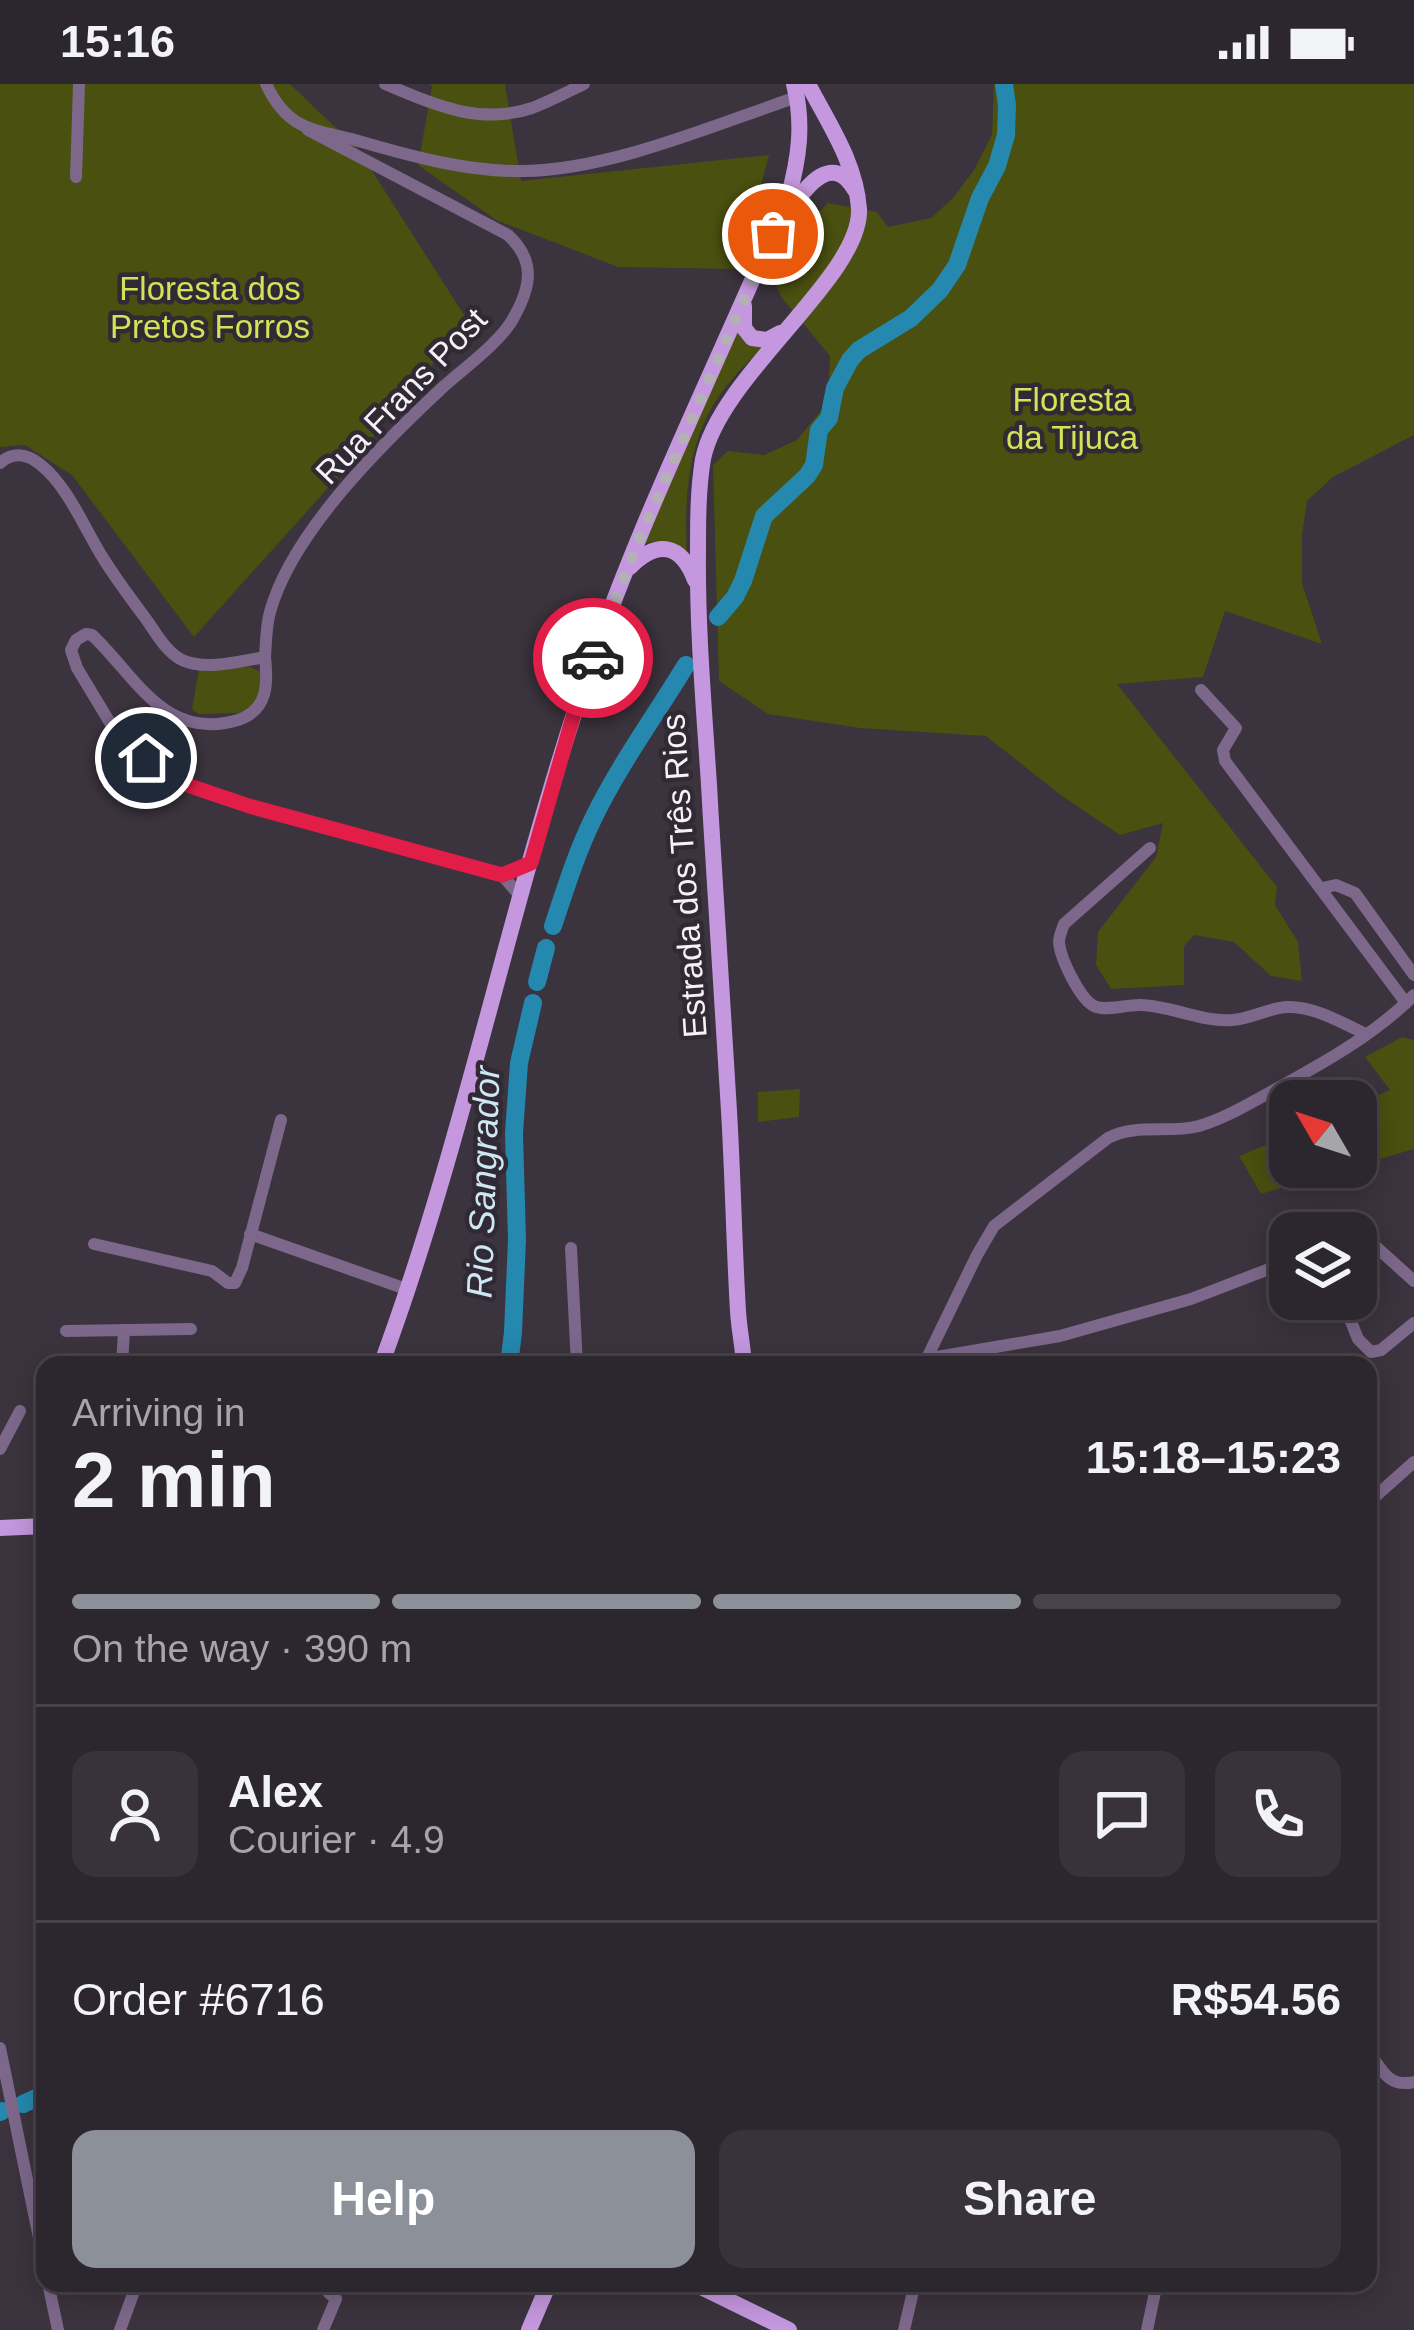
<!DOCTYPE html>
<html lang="en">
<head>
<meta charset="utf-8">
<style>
	body { margin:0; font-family:Helvetica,sans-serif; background:#38323a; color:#f1f3f6; height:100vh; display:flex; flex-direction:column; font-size:45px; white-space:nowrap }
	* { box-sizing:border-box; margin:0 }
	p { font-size:39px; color:#a6a5aa }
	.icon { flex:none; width:66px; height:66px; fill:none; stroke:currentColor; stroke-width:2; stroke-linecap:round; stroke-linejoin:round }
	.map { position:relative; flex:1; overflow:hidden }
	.drawer { position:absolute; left:36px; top:1272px; width:1341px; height:936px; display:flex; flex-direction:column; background:#2c262e; border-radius:24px; box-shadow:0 6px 30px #0003,0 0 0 3px #48434a }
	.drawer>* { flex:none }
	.needle { width:78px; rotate:309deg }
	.tools { position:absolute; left:1269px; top:996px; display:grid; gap:24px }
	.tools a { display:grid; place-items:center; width:108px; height:108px; border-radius:24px; background:#2c262e; box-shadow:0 6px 30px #0003,0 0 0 3px #48434a; font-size:60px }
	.pin { position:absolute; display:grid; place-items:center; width:102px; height:102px; color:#fff; margin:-51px; border:6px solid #fff; border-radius:50%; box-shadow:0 3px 12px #0007 }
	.courier { position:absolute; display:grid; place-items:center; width:120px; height:120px; margin:-60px; border:9px solid #e11d48; border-radius:50%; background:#fff; color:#222; box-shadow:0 3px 15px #0007 }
	.headline em { font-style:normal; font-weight:700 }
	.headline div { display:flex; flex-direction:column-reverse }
	.headline { display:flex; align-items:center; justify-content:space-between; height:204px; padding:0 36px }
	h1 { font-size:78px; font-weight:700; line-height:90px }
	.bar { display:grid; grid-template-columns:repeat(4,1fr); gap:18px 12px; align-content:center; height:144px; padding:0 36px }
	.bar i { height:15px; border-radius:9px; background:#48434a }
	.bar .active { background:#8c9099 }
	.bar p { grid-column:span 4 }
	.line { display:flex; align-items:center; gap:30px; padding:0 36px; border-top:3px solid #48434a }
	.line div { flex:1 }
	.round { display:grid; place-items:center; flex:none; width:126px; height:126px; border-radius:24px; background:#38323a }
	.action { display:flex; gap:24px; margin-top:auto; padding:24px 36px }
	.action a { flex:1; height:138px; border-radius:24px; background:#8c9099; color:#fff; font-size:48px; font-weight:700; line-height:138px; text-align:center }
	.action a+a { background:#38323a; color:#f1f3f6 }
	.status { display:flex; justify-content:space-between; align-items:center; height:84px; padding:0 60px; background:#2c262e; direction:ltr }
	.status svg { height:33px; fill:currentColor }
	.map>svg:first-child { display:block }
	.green { fill:#4a500f }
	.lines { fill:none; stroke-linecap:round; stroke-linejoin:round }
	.river { stroke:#2588ae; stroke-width:18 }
	.minor { stroke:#7d688b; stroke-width:12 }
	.major { stroke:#c497de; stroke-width:16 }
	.done { stroke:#b5afb7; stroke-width:12; stroke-dasharray:0 21.6 }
	.route { stroke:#e11d48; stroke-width:15 }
	.labels { text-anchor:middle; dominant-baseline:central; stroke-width:9; stroke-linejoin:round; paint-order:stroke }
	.park-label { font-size:33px; fill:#d4e258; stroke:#312933 }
	.street-label { font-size:33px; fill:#f7f2f9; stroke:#312933 }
	.water-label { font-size:36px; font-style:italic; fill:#cde7f3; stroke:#312933 }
</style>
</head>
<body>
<div class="status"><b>15:16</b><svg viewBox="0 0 49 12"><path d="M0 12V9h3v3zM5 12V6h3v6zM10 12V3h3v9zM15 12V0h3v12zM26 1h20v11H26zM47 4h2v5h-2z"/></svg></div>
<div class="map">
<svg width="1414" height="2246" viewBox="0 0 1414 2246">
	<rect width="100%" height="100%" fill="#3b333d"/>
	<g class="green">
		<path d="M0 0H290L358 65 468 237 364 364 194 553 72 391 25 361 0 363Z"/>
		<path d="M430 0H505L521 97 769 71 739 185 618 183 496 136 418 81 432 3Z"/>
		<path d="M994 0H1414V351L1333 393 1307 417 1302 451V499L1322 560 1225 527 1203 593 1117 600 1277 803 1275 821 1298 858 1302 897 1271 892 1234 858 1194 851 1184 862V901L1111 905 1096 881 1098 848 1156 773 1163 739 1120 751 1062 712 986 652 860 644 768 630 719 597 713 381 728 367 764 371 797 356 828 318 830 272 782 214 772 193 789 158 828 119 877 128 888 143 931 134 953 114 974 86 992 51Z"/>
		<path d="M736 244C741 256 749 262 762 264 751 275 739 286 729 299 687 348 684 412 687 473 673 463 660 451 643 461Z"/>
		<path d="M230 581 250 583 261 588 264 599 251 625 238 629 198 630 192 625 199 585Z"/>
		<path d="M1402 953 1414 956V1065L1261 1110 1239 1072 1290 1051V1083H1356V1021L1390 1006 1365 973Z"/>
		<path d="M800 1005 799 1033 758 1038V1008Z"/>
	</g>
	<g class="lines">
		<g class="river">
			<path d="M718 533 735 513 743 497 764 432 807 392 814 381 819 346 829 334 835 304 850 276 859 266 911 234 940 206 957 181 980 114 997 82 1006 51 1007 21 1004 0"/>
			<path d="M553 842C565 806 576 770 593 735 619 681 655 632 686 581"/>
			<path d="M537 898 546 864"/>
			<path d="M509 1281 513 1248 517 1156 514 1049 519 979 533 919"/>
			<path d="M23 2020 45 2010"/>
			<path d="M0 2028 2 2027"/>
		</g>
		<g class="minor">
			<path d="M266 0C289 49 316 45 362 58 414 73 469 88 524 87 610 86 714 41 797 13"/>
			<path d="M385 0C433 20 479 42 532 24 550 17 567 8 584 0"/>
			<path d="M76 93 79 0"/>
			<path d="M0 379C13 367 28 370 41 381 69 404 84 444 103 474 116 495 131 515 146 535 156 549 166 568 182 576 206 587 241 577 265 573 266 558 266 542 270 528 292 448 383 359 442 304 464 284 501 258 514 233 532 201 535 176 508 151L308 46"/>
			<path d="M265 573C268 600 268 626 238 636 164 658 136 592 92 551L86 550 76 556 71 566 77 584 115 647 146 674 190 702 249 722 502 791 521 813"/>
			<path d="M1201 606 1236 644 1223 666 1225 677 1406 919"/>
			<path d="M1150 764 1064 840C1062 846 1059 852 1059 858 1060 874 1080 915 1094 922 1107 928 1127 920 1141 921 1172 922 1201 938 1232 936 1251 935 1268 924 1287 923 1314 922 1342 939 1366 950"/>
			<path d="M1322 804 1336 801 1355 809 1414 891"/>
			<path d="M250 1150 409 1206"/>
			<path d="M1356 1156 1374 1161 1414 1197"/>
			<path d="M94 1160 212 1187 228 1199H235L242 1184 281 1036"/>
			<path d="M571 1164 577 1281"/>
			<path d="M1342 1215 1358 1255 1371 1268 1381 1266 1414 1239"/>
			<path d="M66 1247 191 1245"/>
			<path d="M926 1276 977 1171 994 1142 1108 1054C1136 1039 1168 1050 1199 1042 1223 1035 1245 1022 1267 1010 1316 983 1374 952 1414 911"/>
			<path d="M122 1281 124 1246"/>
			<path d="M890 1281 1060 1252 1191 1215 1290 1177"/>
			<path d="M0 1365 20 1327"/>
			<path d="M1368 1419 1414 1378"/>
			<path d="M39 1443V1467L45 1507"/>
			<path d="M0 1964 45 2183"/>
			<path d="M1368 1966C1381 1985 1388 2004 1414 1998"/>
			<path d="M48 2199 58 2246"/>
			<path d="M367 2199 368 2200"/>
			<path d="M120 2246 137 2199"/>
			<path d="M323 2246 336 2215 329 2209 332 2199"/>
			<path d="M904 2246 915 2199"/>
			<path d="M1147 2246 1157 2199"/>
		</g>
		<g class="major">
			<path d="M791 125C807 101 833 68 855 106"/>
			<path d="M744 222V244L752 254 767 256 780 249"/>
			<path d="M630 483C658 455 681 460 695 496"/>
			<path d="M381 1281C460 1068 505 843 575 627 631 451 716 284 788 114 799 75 804 40 794 0"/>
			<path d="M744 1281C743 1263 739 1245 738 1227 734 1160 733 1094 729 1027 723 919 715 810 709 701 704 623 697 545 698 466 698 436 698 405 703 375 720 291 862 192 859 125 856 79 829 40 808 0"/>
			<path d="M0 1444 45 1442"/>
			<path d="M693 2199 789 2246"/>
			<path d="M529 2246 549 2199"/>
		</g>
	</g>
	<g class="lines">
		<path class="done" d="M593 574 638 458 773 150"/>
		<path class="route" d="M146 674 190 702 249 722 502 791 531 779 575 626 593 574"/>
	</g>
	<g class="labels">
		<g class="park-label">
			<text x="210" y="204">Floresta dos<tspan x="210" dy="38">Pretos Forros</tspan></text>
			<text x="1072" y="315">Floresta<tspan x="1072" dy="38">da Tijuca</tspan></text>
		</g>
		<g class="street-label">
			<text transform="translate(401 312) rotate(-46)">Rua Frans Post</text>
			<text transform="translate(684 792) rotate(-94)">Estrada dos Três Rios</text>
		</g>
		<g class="water-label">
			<text transform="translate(483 1098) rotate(-88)">Rio Sangrador</text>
		</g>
	</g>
</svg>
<div class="tools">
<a><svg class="needle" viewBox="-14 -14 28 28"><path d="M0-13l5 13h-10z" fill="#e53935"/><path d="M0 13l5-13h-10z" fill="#a6a5aa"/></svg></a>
<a><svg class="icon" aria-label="layers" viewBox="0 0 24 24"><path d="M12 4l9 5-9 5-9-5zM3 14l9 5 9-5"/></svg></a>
</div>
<div class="pin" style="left:773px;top:150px;background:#ea580c"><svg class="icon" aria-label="bag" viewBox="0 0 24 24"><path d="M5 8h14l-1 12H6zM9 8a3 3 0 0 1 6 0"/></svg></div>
<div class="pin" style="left:146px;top:674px;background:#1f2937"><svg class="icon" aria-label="home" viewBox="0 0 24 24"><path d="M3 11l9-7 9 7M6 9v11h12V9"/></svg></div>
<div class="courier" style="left:593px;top:574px"><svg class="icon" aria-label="car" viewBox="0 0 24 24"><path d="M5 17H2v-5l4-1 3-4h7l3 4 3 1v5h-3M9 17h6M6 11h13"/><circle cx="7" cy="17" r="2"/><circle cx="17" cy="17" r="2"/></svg></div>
<section class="drawer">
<div class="headline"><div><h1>2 min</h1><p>Arriving in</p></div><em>15:18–15:23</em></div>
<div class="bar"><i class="active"></i><i class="active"></i><i class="active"></i><i></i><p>On the way · 390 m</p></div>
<div class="line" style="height:216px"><a class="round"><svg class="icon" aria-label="person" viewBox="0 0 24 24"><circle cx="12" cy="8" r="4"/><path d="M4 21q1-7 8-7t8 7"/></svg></a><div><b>Alex</b><p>Courier · 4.9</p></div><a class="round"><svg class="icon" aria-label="chat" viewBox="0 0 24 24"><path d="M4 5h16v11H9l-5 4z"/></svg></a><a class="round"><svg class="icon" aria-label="phone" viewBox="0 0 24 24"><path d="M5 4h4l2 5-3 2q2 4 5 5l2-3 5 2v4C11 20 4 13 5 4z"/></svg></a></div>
<div class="line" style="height:156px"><div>Order #6716</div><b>R$54.56</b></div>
<div class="action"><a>Help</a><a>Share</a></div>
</section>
</div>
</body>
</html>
